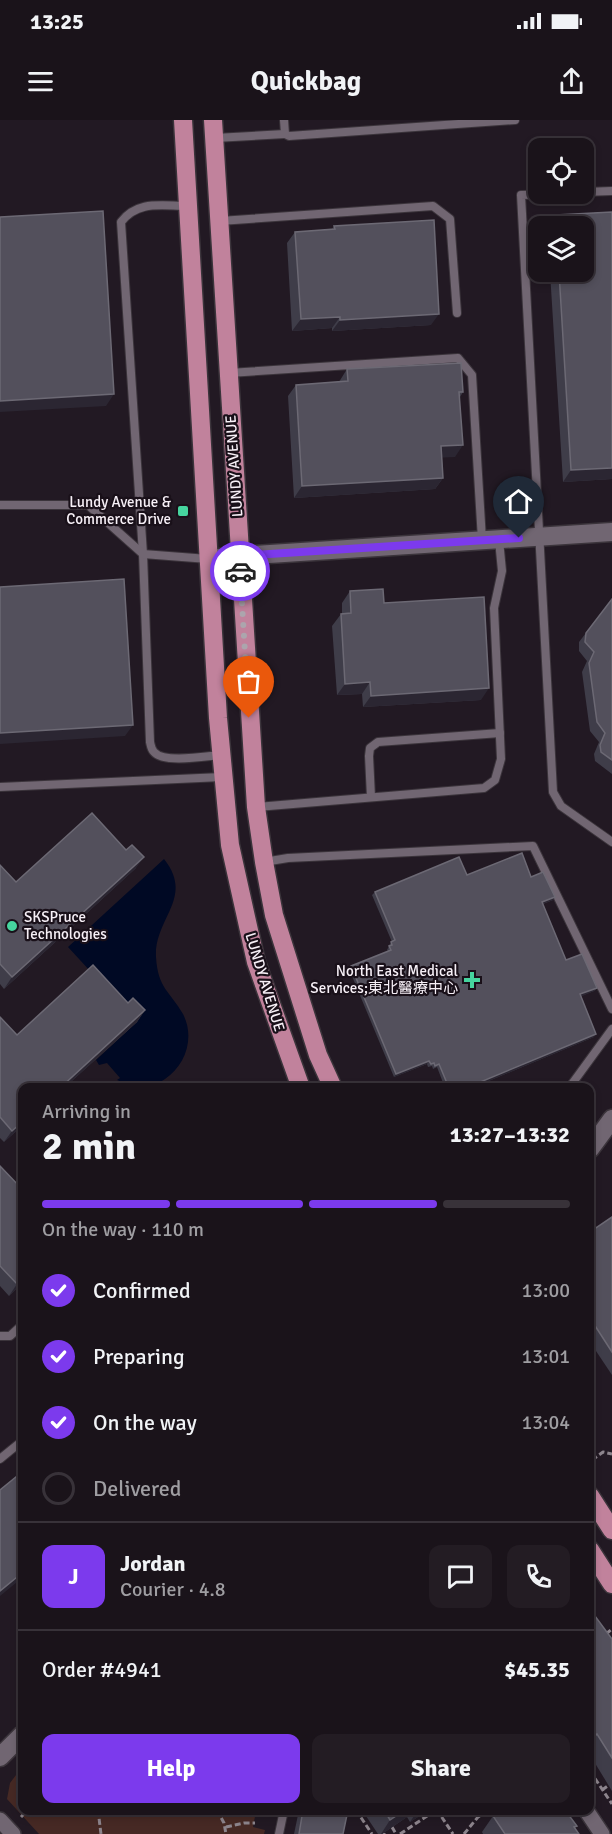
<!DOCTYPE html>
<html lang="en">
<head>
<meta charset="utf-8">
<style>
	body { margin:0; font-family:Signika,"Noto Sans SC",sans-serif; background:#231c23; color:#f1f3f6; height:100vh; display:flex; flex-direction:column; font-size:22px; white-space:nowrap }
	* { box-sizing:border-box; margin:0 }
	p { font-size:20px; color:#9f9ea2 }
	.icon { flex:none; width:33px; height:33px; fill:none; stroke:currentColor; stroke-width:2; stroke-linecap:round; stroke-linejoin:round }
	.map { position:relative; flex:1; overflow:hidden }
	.side { position:absolute; left:18px; top:963px; width:576px; height:732px; display:flex; flex-direction:column; background:#1a131a; border-radius:12px; box-shadow:0 3px 9px #0003,0 0 0 2px #383239 }
	.side>* { flex:none }
	.controls { position:absolute; left:528px; top:18px; display:grid; gap:12px }
	.controls a { display:grid; place-items:center; width:66px; height:66px; border-radius:12px; background:#1a131a; box-shadow:0 3px 9px #0003,0 0 0 2px #383239; font-size:30px }
	.pin { position:absolute; display:grid; place-items:center; width:51px; height:51px; color:#fff; margin:-62px -26px; border-radius:50% 50% 50% 0; rotate:-45deg; box-shadow:0 0 6px #0007 }
	.pin .icon { rotate:45deg }
	.courier { position:absolute; display:grid; place-items:center; width:60px; height:60px; margin:-30px; border:4px solid #7c3aed; border-radius:50%; background:#fff; color:#222; box-shadow:0 2px 8px #0007 }
	.head em { font-style:normal; font-weight:700 }
	.head div { display:flex; flex-direction:column-reverse }
	.head { display:flex; align-items:center; justify-content:space-between; height:102px; padding:0 24px }
	h1 { font-size:39px; font-weight:700; line-height:45px }
	.bar { display:grid; grid-template-columns:repeat(4,1fr); gap:9px 6px; align-content:center; height:72px; padding:0 24px }
	.bar i { height:8px; border-radius:4px; background:#383239 }
	.bar .selected { background:#7c3aed }
	.bar p { grid-column:span 4 }
	.line { display:flex; align-items:center; gap:15px; padding:0 24px; border-top:2px solid #383239 }
	.line div { flex:1 }
	.round { display:grid; place-items:center; flex:none; width:63px; height:63px; border-radius:12px; background:#231c23 }
	ol { padding:0 24px; list-style:none }
	li { display:flex; align-items:center; gap:18px; height:66px }
	li p { margin-inline-start:auto }
	li .icon { padding:6px; border-radius:50%; background:#7c3aed; color:#fff; stroke-width:4 }
	li:last-child { color:#9f9ea2 }
	li i { width:33px; height:33px; border:3px solid #383239; border-radius:50% }
	.button { display:flex; gap:12px; margin-top:auto; padding:12px 24px }
	.button a { flex:1; height:69px; border-radius:12px; background:#7c3aed; color:#fff; font-size:24px; font-weight:700; line-height:69px; text-align:center }
	.button a+a { background:#231c23; color:#f1f3f6 }
	.status { display:flex; justify-content:space-between; align-items:center; height:42px; padding:0 30px; background:#1a131a; direction:ltr }
	.status svg { height:16px; fill:currentColor }
	header { display:flex; justify-content:space-between; align-items:center; height:78px; padding:0 24px; background:#1a131a; font-size:27px; font-weight:700 }
	.map>svg:first-child { display:block }
	.green { fill:#462924 }
	.water { fill:#000924 }
	.lines { fill:none; stroke-linecap:round; stroke-linejoin:round }
	.lane-casing { stroke:#3b343b; stroke-width:10 }
	.street-casing { stroke:#3b343b; stroke-width:18 }
	.secondary-casing { stroke:#3b343b; stroke-width:21 }
	.primary-casing { stroke:#3b343b; stroke-width:21 }
	.path { stroke:#8d858d; stroke-width:3; stroke-dasharray:6 3; stroke-linecap:butt }
	.lane { stroke:#716672; stroke-width:8 }
	.street { stroke:#716672; stroke-width:15 }
	.secondary { stroke:#716672; stroke-width:18 }
	.primary { stroke:#c1829c; stroke-width:18 }
	.wall { fill:#3f3d49 }
	.shaded-wall { fill:#2b2632 }
	.building { fill:#53505c; stroke:#6c6974; stroke-width:1.5 }
	.done { stroke:#aca5ad; stroke-width:6; stroke-dasharray:0 10.8 }
	.route { stroke:#7c3aed; stroke-width:8 }
	.poi-dot { fill:#46d49e; stroke:#191019; stroke-width:2 }
	.labels { text-anchor:middle; dominant-baseline:central; stroke-width:4.5; stroke-linejoin:round; paint-order:stroke }
	.street-label { font-size:15px; fill:#f7f0f7; stroke:#191019 }
	.poi-label { font-size:15px; fill:#f7f0f7; stroke:#191019; text-anchor:end }
</style>
</head>
<body>
<div class="status"><b>13:25</b><svg viewBox="0 0 49 12"><path d="M0 12V9h3v3zM5 12V6h3v6zM10 12V3h3v9zM15 12V0h3v12zM26 1h20v11H26zM47 4h2v5h-2z"/></svg></div>
<header><svg class="icon" aria-label="menu" viewBox="0 0 24 24"><path d="M4 6h16M4 12h16M4 18h16"/></svg>Quickbag<svg class="icon" aria-label="share" viewBox="0 0 24 24"><path d="M12 15V3M7 8l5-5 5 5M5 13v7h14v-7"/></svg></header>
<div class="map">
<svg width="612" height="1714" viewBox="0 0 612 1714">
	<rect width="100%" height="100%" fill="#221923"/>
	<path class="green" d="M22 1647V1690L256 1691 253 1707 265 1710 264 1714H39L7 1679 10 1663Z"/>
	<path class="water" d="M164 739C195 778 154 798 156 837 158 869 170 871 183 894 195 917 186 945 165 959 150 969 133 967 117 960L120 958 107 943 99 945 96 940 137 902 68 827Z"/>
	<g class="lines">
		<g class="lane-casing">
			<g id="lane">
				<path d="M284 0 285 14 289 16 515 0"/>
				<path d="M215 18 285 14"/>
				<path d="M584 72 612 71"/>
				<path d="M559 74 521 75 553 672 561 686 612 722"/>
				<path d="M187 86C161 86 138 80 121 102L143 434 150 622C151 626 151 629 154 632 164 644 207 636 221 635"/>
				<path d="M220 101 433 86 450 99 457 193"/>
				<path d="M229 253 458 238 472 255 482 420"/>
				<path d="M0 385H88L143 434 208 439"/>
				<path d="M0 667 222 657"/>
				<path d="M371 677 369 636 370 628 378 622 500 613"/>
				<path d="M257 687 484 668 495 660 501 639 494 488 502 451 499 420"/>
				<path d="M264 742 288 738 533 726 612 889"/>
				<path d="M569 968 612 909"/>
				<path d="M0 1216H10L22 1205"/>
				<path d="M0 1339 22 1321"/>
				<path d="M279 1714 284 1690"/>
			</g>
		</g>
		<g class="street-casing">
			<g id="street">
				<path d="M586 1690 602 1714"/>
				<path d="M0 1700 13 1714"/>
			</g>
		</g>
		<g class="secondary-casing">
			<g id="secondary">
				<path d="M210 439 239 436 612 412"/>
				<path d="M590 1029 612 999"/>
				<path d="M0 1637 22 1615"/>
			</g>
		</g>
		<g class="primary-casing">
			<g id="primary">
				<path d="M183 0 218 598 230 725 256 842 301 968"/>
				<path d="M213 0 256 687 264 742 274 795 318 935 333 968"/>
				<path d="M590 1376 612 1410"/>
				<path d="M590 1430 612 1464"/>
			</g>
		</g>
		<g class="path">
			<path d="M592 1340 603 1332 612 1334"/>
			<path d="M606 1514 612 1509"/>
			<path d="M21 1532 22 1534"/>
			<path d="M590 1651 612 1684"/>
			<path d="M602 1670 612 1663"/>
			<path d="M98 1690 101 1714"/>
			<path d="M217 1690 224 1703 226 1714"/>
			<path d="M356 1690 372 1714"/>
			<path d="M442 1690 439 1693 453 1714"/>
			<path d="M21 1697 28 1690"/>
			<path d="M226 1707 244 1703H255"/>
			<path d="M392 1707 396 1714"/>
			<path d="M384 1713V1714"/>
			<path d="M400 1714 436 1690"/>
			<path d="M464 1714 478 1697 492 1690"/>
		</g>
		<use href="#lane" class="lane"/>
		<use href="#street" class="street"/>
		<use href="#secondary" class="secondary"/>
		<use href="#primary" class="primary"/>
	</g>
	<g class="wall">
		<path d="M612 92V359L563 362 550 152H584V106H548L556 95Z"/>
		<path d="M334 106 431 205 332 211V208L292 211 287 123 295 112 332 109Z"/>
		<path d="M347 249 463 272 460 277 455 337H442L443 358 435 369 294 378 288 276 296 265 339 262Z"/>
		<path d="M350 471 384 483 481 580 363 587 362 574 337 575 332 506 341 494H342V483Z"/>
		<path d="M612 479V654L595 641 594 634 599 622 590 611 582 552 587 541 579 531V522Z"/>
		<path d="M0 745 16 762 136 748 4 869 0 864Z"/>
		<path d="M467 755 531 757 555 777 553 780 543 784 566 840 597 868 594 871 581 876 594 917 472 968H445L437 947 433 949 432 946 428 947 427 944 394 957 349 849 351 846 388 831 387 830 389 826V825L392 822 372 775 375 772Z"/>
		<path d="M128 883 145 890 137 902 64 968H22V1006L4 1022 0 1018V897L17 915Z"/>
		<path d="M0 1046 21 1068 22 1067V1163L9 1176 0 1166Z"/>
		<path d="M612 1097V1255L590 1222V1112Z"/>
		<path d="M590 1482 593 1493 612 1519V1671L590 1635Z"/>
		<path d="M299 1690H348L343 1714H294Z"/>
		<path d="M362 1690H429L410 1702 407 1697 382 1714H378Z"/>
		<path d="M493 1696 575 1708 579 1714H483L482 1712Z"/>
	</g>
	<g class="shaded-wall">
		<path d="M439 194 431 205 332 211 340 200Z"/>
		<path d="M340 197 332 208 292 211 301 199Z"/>
		<path d="M114 274 106 286 0 292V281Z"/>
		<path d="M463 325 455 337 433 338 441 326Z"/>
		<path d="M612 348V359L563 362 571 350Z"/>
		<path d="M443 358 435 369 294 378 302 366Z"/>
		<path d="M370 562 362 574 337 575 345 564Z"/>
		<path d="M489 568 481 580 363 587 371 576Z"/>
		<path d="M133 605 125 616 0 624V613Z"/>
		<path d="M144 737 136 748 4 869 12 857Z"/>
		<path d="M555 777 553 780 540 785 542 782Z"/>
		<path d="M597 868 594 871 578 878 580 874Z"/>
		<path d="M145 890 137 902 64 968H60Z"/>
		<path d="M596 914 594 917 472 968H466Z"/>
		<path d="M429 941 427 944 394 957 396 954Z"/>
		<path d="M22 1002V1006L4 1022 12 1011Z"/>
		<path d="M22 1159V1163L9 1176 17 1164Z"/>
		<path d="M22 1453V1458L0 1476V1471Z"/>
		<path d="M405 1690H412L407 1697 382 1714H381L390 1700Z"/>
		<path d="M418 1690H429L410 1702Z"/>
	</g>
	<g class="building">
		<path d="M103 91 114 274 0 281V97Z"/>
		<path d="M612 92V348L571 350 559 152H584V106H556V95Z"/>
		<path d="M434 100 439 194 340 200V197L301 199 295 112 335 109 334 106Z"/>
		<path d="M461 243 463 272H459L463 325 441 326 443 358 302 366 296 265 348 261 347 249Z"/>
		<path d="M124 459 133 605 0 613V467Z"/>
		<path d="M383 469 384 483 484 477 489 568 371 576 370 562 345 564 341 494 351 493 350 471Z"/>
		<path d="M612 479V640L601 632 600 625 605 613 597 602 589 543 594 532 585 522 586 513Z"/>
		<path d="M92 693 126 730 132 725 144 737 12 857 0 844V745L16 762Z"/>
		<path d="M522 733 531 757 543 752 555 777 542 782 566 840 582 834 597 868 580 874 596 914 466 968H449L439 944 435 946 434 943 431 944 429 941 396 954 351 846 391 830 389 826 392 825 391 822 395 820 375 772 459 737 467 755Z"/>
		<path d="M93 845 128 883 133 878 145 890 60 968H22V1002L12 1011 0 997V897L17 915Z"/>
		<path d="M0 1046 21 1068 22 1067V1159L17 1164 0 1146Z"/>
		<path d="M612 1097V1232L590 1198V1112Z"/>
		<path d="M22 1352V1453L0 1471V1370Z"/>
		<path d="M590 1482 595 1490 592 1492 612 1519V1638L597 1614 596 1615 590 1606Z"/>
		<path d="M303 1690H348L343 1714H299Z"/>
		<path d="M384 1690H405L390 1700Z"/>
		<path d="M501 1690H562L565 1696 568 1694 577 1706 574 1707 579 1714H505L493 1696Z"/>
	</g>
	<g class="lines">
		<path class="done" d="M240 451 249 598"/>
		<path class="route" d="M240 451 239 436 519 418"/>
	</g>
	<g class="poi-dot">
		<rect x="177" y="385" width="12" height="12" rx="3"/>
		<circle cx="12" cy="806" r="6"/>
		<path d="M469 851h6v6h6v6h-6v6h-6v-6h-6v-6h6z"/>
	</g>
	<g class="labels">
		<g class="street-label">
			<text transform="translate(234 346) rotate(-94)">LUNDY AVENUE</text>
			<text transform="translate(265 862) rotate(73)">LUNDY AVENUE</text>
		</g>
		<g class="poi-label">
			<text x="171" y="382">Lundy Avenue &amp;<tspan x="171" dy="17">Commerce Drive</tspan></text>
			<text x="24" y="797" text-anchor="start">SKSPruce<tspan x="24" dy="17">Technologies</tspan></text>
			<text x="458" y="851">North East Medical<tspan x="458" dy="17">Services;東北醫療中心</tspan></text>
		</g>
	</g>
</svg>
<div class="controls">
<a><svg class="icon" aria-label="locate" viewBox="0 0 24 24"><circle cx="12" cy="12" r="6"/><path d="M12 2v4M12 18v4M2 12h4M18 12h4"/></svg></a>
<a><svg class="icon" aria-label="layers" viewBox="0 0 24 24"><path d="M12 4l9 5-9 5-9-5zM3 14l9 5 9-5"/></svg></a>
</div>
<div class="pin" style="left:249px;top:598px;background:#ea580c"><svg class="icon" aria-label="bag" viewBox="0 0 24 24"><path d="M5 8h14l-1 12H6zM9 8a3 3 0 0 1 6 0"/></svg></div>
<div class="pin" style="left:519px;top:418px;background:#1f2937"><svg class="icon" aria-label="home" viewBox="0 0 24 24"><path d="M3 11l9-7 9 7M6 9v11h12V9"/></svg></div>
<div class="courier" style="left:240px;top:451px"><svg class="icon" aria-label="car" viewBox="0 0 24 24"><path d="M5 17H2v-5l4-1 3-4h7l3 4 3 1v5h-3M9 17h6M6 11h13"/><circle cx="7" cy="17" r="2"/><circle cx="17" cy="17" r="2"/></svg></div>
<section class="side">
<div class="head"><div><h1>2 min</h1><p>Arriving in</p></div><em>13:27–13:32</em></div>
<div class="bar"><i class="selected"></i><i class="selected"></i><i class="selected"></i><i></i><p>On the way · 110 m</p></div>
<ol>
<li><svg class="icon" aria-label="check" viewBox="0 0 24 24"><path d="M5 12l5 5 9-10"/></svg>Confirmed<p>13:00</p></li>
<li><svg class="icon" aria-label="check" viewBox="0 0 24 24"><path d="M5 12l5 5 9-10"/></svg>Preparing<p>13:01</p></li>
<li><svg class="icon" aria-label="check" viewBox="0 0 24 24"><path d="M5 12l5 5 9-10"/></svg>On the way<p>13:04</p></li>
<li><i></i>Delivered</li>
</ol>
<div class="line" style="height:108px"><b class="round" style="background:#7c3aed;color:#fff">J</b><div><b>Jordan</b><p>Courier · 4.8</p></div><a class="round"><svg class="icon" aria-label="chat" viewBox="0 0 24 24"><path d="M4 5h16v11H9l-5 4z"/></svg></a><a class="round"><svg class="icon" aria-label="phone" viewBox="0 0 24 24"><path d="M5 4h4l2 5-3 2q2 4 5 5l2-3 5 2v4C11 20 4 13 5 4z"/></svg></a></div>
<div class="line" style="height:78px"><div>Order #4941</div><b>$45.35</b></div>
<div class="button"><a>Help</a><a>Share</a></div>
</section>
</div>
</body>
</html>
